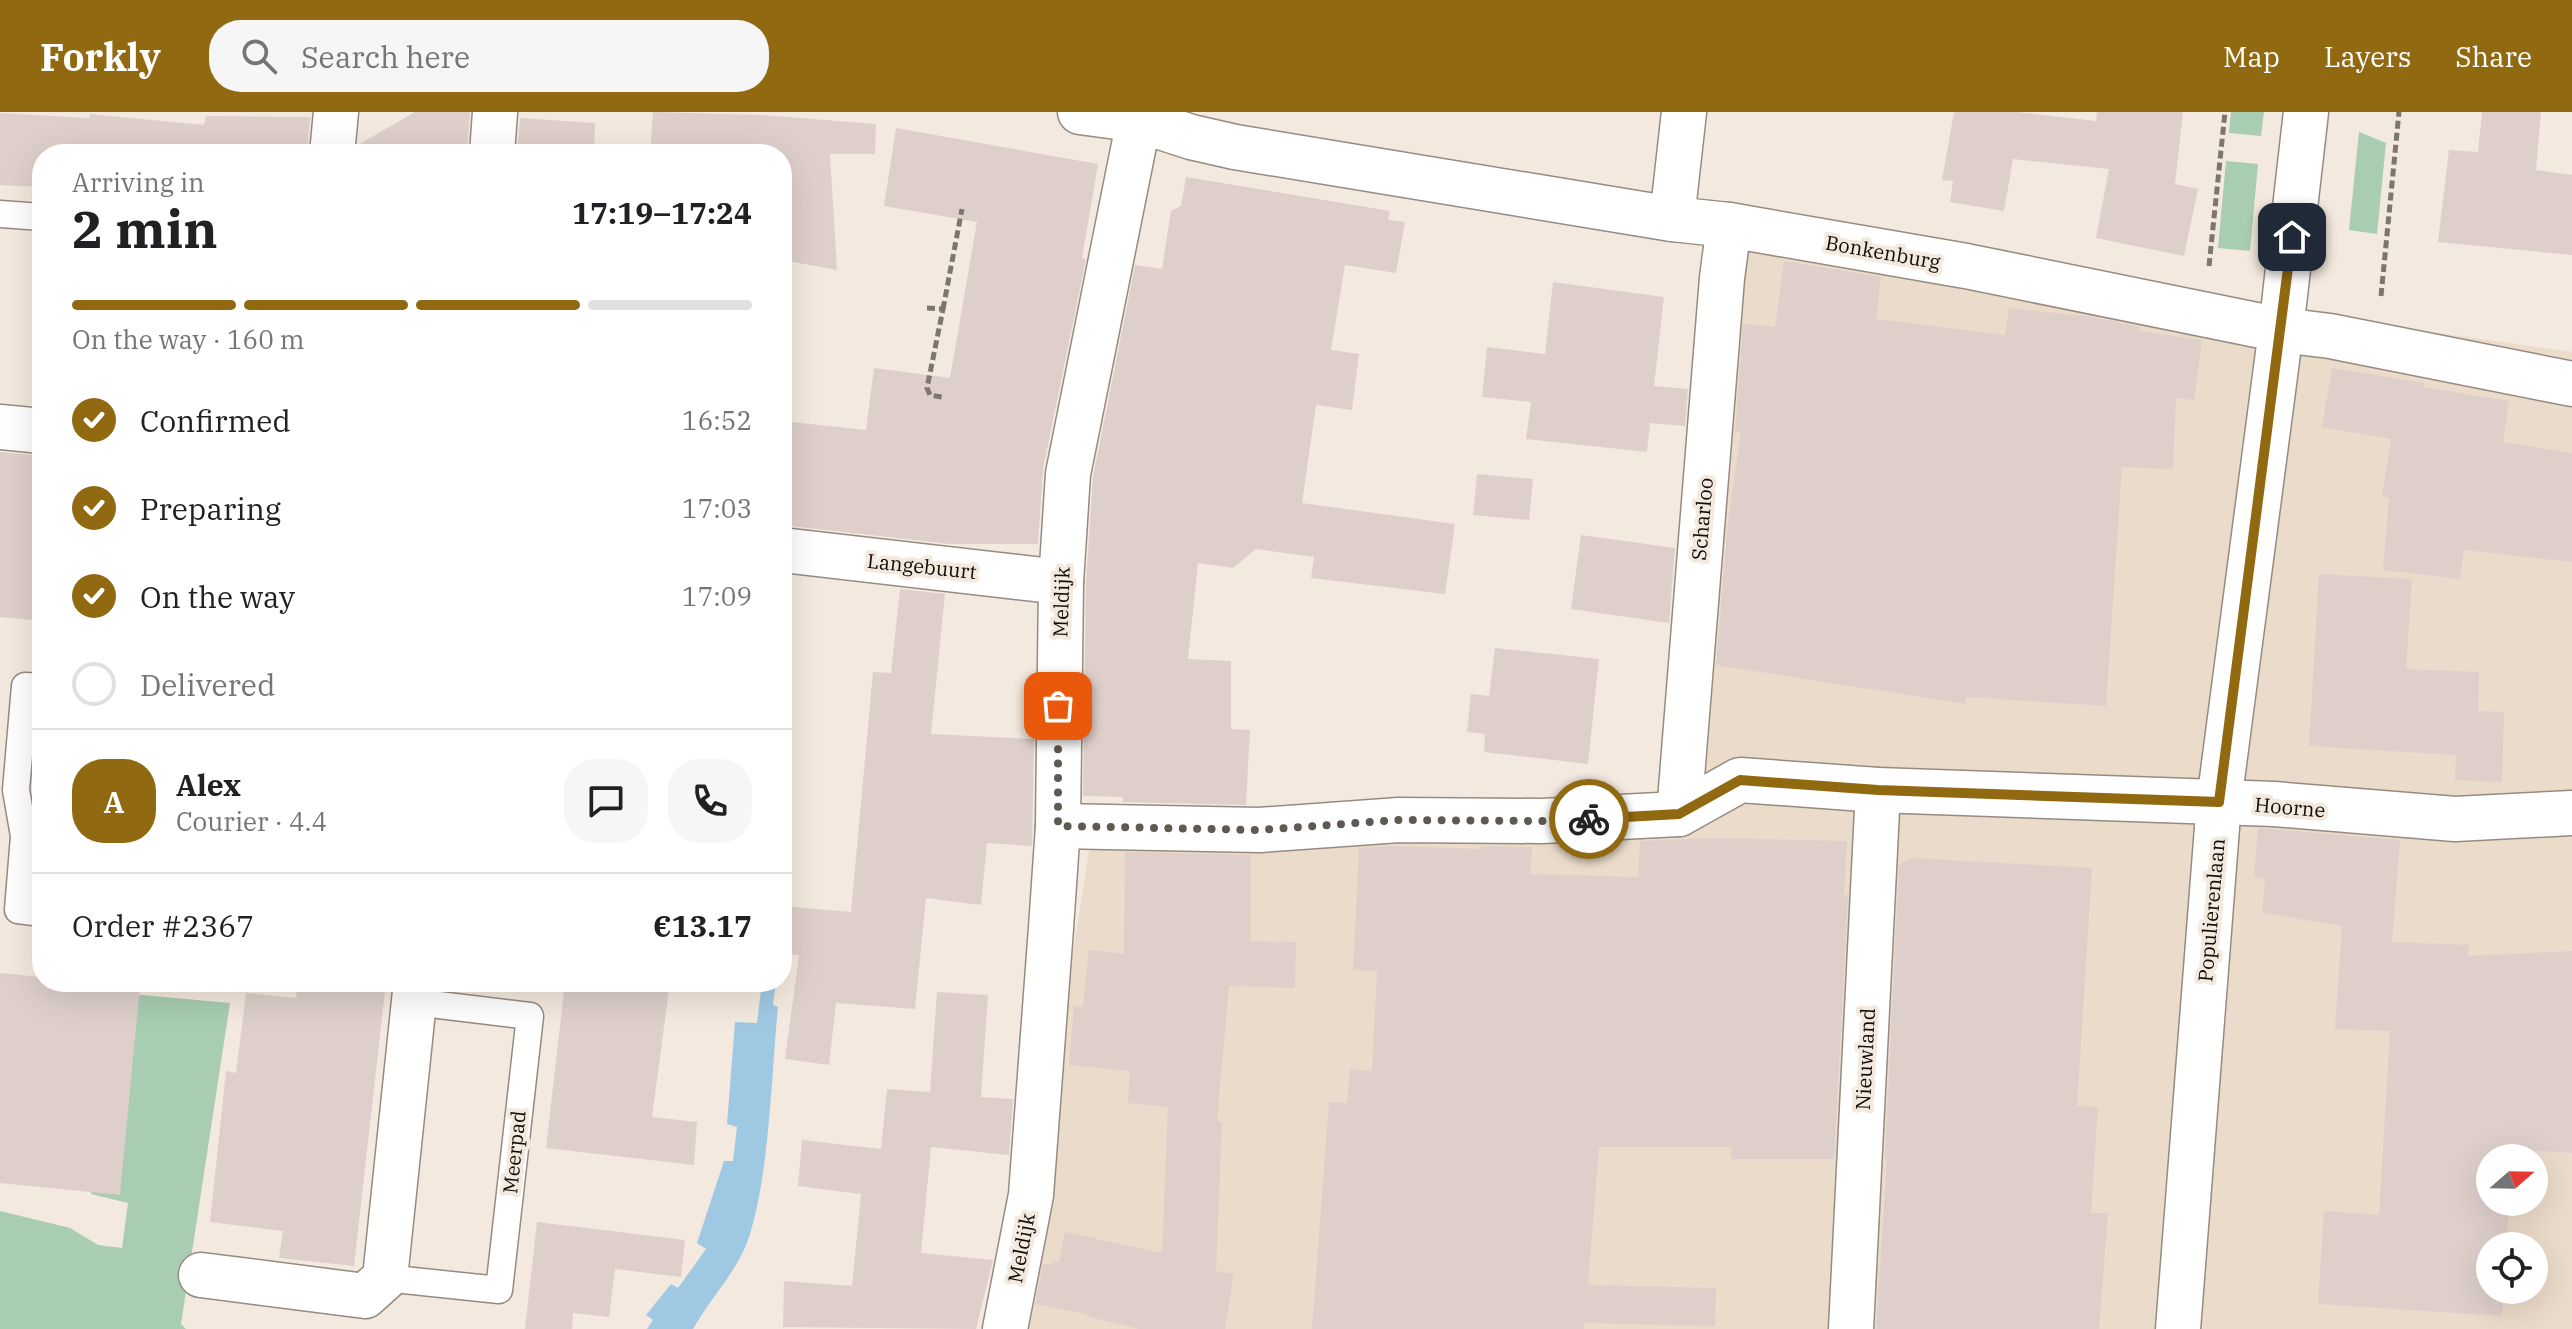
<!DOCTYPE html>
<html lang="en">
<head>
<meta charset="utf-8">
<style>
	body { margin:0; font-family:"IBM Plex Serif",serif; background:#f6f6f6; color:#202124; height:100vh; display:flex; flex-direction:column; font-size:30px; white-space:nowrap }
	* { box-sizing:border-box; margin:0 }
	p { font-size:26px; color:#757577 }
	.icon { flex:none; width:44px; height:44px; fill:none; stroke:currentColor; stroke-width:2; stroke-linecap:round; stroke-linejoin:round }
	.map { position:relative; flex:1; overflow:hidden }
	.panel { position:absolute; left:32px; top:32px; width:760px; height:848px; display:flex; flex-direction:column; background:#fff; border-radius:32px; box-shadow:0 8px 32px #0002 }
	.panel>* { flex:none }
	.needle { width:52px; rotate:70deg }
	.controls { position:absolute; left:2476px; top:1032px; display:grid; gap:16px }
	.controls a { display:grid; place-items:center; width:72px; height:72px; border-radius:50%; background:#fff; box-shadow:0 8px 32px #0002; font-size:40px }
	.pin { position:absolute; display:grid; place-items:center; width:68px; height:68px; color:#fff; margin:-34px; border-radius:16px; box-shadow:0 4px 12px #0006 }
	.courier { position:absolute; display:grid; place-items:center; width:80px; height:80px; margin:-40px; border:6px solid #916911; border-radius:50%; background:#fff; color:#222; box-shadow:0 2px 10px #0007 }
	.head em { font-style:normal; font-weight:700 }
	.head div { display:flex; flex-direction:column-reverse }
	.head { display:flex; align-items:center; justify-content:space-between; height:136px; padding:0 40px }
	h1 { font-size:52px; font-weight:700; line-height:60px }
	.bar { display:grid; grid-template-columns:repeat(4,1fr); gap:12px 8px; align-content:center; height:96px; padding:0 40px }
	.bar i { height:10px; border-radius:6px; background:#e0e0e0 }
	.bar .selected { background:#916911 }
	.bar p { grid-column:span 4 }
	.line { display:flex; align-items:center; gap:20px; padding:0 40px; border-top:2px solid #e0e0e0 }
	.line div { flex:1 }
	.round { display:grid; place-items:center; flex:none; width:84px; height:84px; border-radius:32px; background:#f6f6f6 }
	ol { padding:0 40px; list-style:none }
	li { display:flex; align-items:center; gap:24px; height:88px }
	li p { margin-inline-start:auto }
	li .icon { padding:8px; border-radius:50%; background:#916911; color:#fff; stroke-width:4 }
	li:last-child { color:#757577 }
	li i { width:44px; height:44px; border:4px solid #e0e0e0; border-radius:50% }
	header { display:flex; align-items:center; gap:48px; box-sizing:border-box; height:112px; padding:0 40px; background:#916911; color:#fff }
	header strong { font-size:38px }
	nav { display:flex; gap:44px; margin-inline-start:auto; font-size:28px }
	.search { width:560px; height:72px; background:#f6f6f6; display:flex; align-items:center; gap:20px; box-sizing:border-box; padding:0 28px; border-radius:32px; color:#757577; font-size:30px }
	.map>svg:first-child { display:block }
	.built { fill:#ebdbca; fill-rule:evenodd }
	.green { fill:#a8cdb0 }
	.water { fill:#9fc9e2 }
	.building { fill:#decfca }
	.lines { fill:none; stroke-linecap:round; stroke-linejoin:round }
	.lane-casing { stroke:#958b81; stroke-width:29 }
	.street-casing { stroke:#958b81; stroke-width:47 }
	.path { stroke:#7d766f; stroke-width:5; stroke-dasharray:8 4; stroke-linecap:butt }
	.lane { stroke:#fff; stroke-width:26 }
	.street { stroke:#fff; stroke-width:44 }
	.done { stroke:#5f5953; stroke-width:8; stroke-dasharray:0 14.4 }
	.route { stroke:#916911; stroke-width:10 }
	.labels { text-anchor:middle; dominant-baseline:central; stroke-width:8; stroke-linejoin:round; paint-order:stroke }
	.street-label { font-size:20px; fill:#0f0c08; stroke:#f4e9de }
</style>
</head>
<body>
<header>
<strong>Forkly</strong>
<div class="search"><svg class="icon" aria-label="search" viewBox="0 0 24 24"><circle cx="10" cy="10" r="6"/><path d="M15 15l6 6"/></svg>Search here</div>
<nav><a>Map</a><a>Layers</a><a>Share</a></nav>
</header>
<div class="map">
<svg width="2572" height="1217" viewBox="0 0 2572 1217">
	<rect width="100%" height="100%" fill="#f4e9de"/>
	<path class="built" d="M1731 120 2572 240V1217H1013L1090 733 1657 723ZM2490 1046H2534V1090H2490ZM2490 1134H2534V1178H2490Z"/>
	<g class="green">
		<path d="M2231 0H2264L2261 24 2229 21Z"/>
		<path d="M2359 20 2386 31 2377 122 2349 118Z"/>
		<path d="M2226 49 2258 52 2250 139 2218 136Z"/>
		<path d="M131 882 230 891 181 1212 186 1217H0V1099L70 1116 98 1133 122 1136 128 1091 91 1082 104 992Z"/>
	</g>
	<path class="water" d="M762 870H776L773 893 778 895C771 965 770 1056 750 1122 739 1158 711 1185 693 1217H647L653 1208 646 1203 671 1172 678 1176 706 1137 697 1131 724 1049H733L737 1015 727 1012 735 910 757 911Z"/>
	<g class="building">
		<path d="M415 0H470L467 42H357L358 33Z"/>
		<path d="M653 0 761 3 876 12 875 42H830L837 158 782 148V42H650Z"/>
		<path d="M1954 0H2016L2096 9 2097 0H2183L2175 72 2198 77 2184 144 2096 126 2109 57 2013 47 2004 99 1950 90 1953 69 1942 68Z"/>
		<path d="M2482 0H2541L2536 58 2572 63V143L2438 130 2449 38 2478 40Z"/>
		<path d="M0 1 89 6 90 2 204 13 206 4 310 5 307 42H42V75L0 73Z"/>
		<path d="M520 6 595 11 594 42H517Z"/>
		<path d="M896 16 1098 52 1082 146 1086 147 1043 357 1038 432H950L782 413V309L866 318 874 256 950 266 977 110 884 94Z"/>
		<path d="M1186 65 1390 99 1388 108 1405 110 1396 161 1345 153 1331 238 1359 242 1352 298 1316 293 1302 391 1455 412 1445 482 1311 466 1314 445 1256 437 1233 456 1198 451 1188 547 1231 549V617L1250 618 1246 693 1123 690V685L1083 684 1086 471 1093 365 1135 153 1162 157 1171 99 1181 94Z"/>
		<path d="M1784 149 1881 165 1876 207 2005 223 2009 196 2016 197 2086 204 2140 215V219L2202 228 2194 288 2176 286 2173 357 2122 355 2106 594 1966 585 1965 592 1716 553 1728 409 1741 320H1735L1743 212 1775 215Z"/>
		<path d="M1553 170 1664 185 1654 274 1688 277 1685 314 1650 311 1647 340 1526 327 1531 290 1482 285 1487 235 1545 242Z"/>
		<path d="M2332 256 2424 271 2423 275 2509 289 2503 330 2572 341V450L2464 438 2460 467 2383 458 2389 386 2382 384 2391 327 2322 315Z"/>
		<path d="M0 340 42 344V509L0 505Z"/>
		<path d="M1477 362 1533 367 1529 408 1473 403Z"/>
		<path d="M1581 423 1675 436 1669 511 1571 497Z"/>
		<path d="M2319 462 2412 467 2406 557 2479 560 2478 599 2504 600 2502 670 2455 668 2456 643 2309 634Z"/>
		<path d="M900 477 945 482 931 622 1034 627 1032 734 987 731 981 793 926 786 915 897 836 891 829 953 785 947 799 843 782 841V794L851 800 873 560 891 561Z"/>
		<path d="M1495 536 1599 547 1588 652 1484 640 1485 622 1467 620 1471 582 1489 584Z"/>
		<path d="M2258 716 2400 728 2392 830 2469 833 2468 844 2572 839V1041L2512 1037V1046H2490V1090H2509L2506 1134H2490V1178H2503L2502 1204 2318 1192 2324 1099 2379 1103 2390 919 2335 917 2342 814 2262 801 2265 767 2254 765Z"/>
		<path d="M1713 726 1847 729 1844 784 1848 782 1834 1047H1731L1732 1035H1599L1588 1173 1716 1176 1715 1214 1585 1211 1584 1217H1312L1329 990 1347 991 1350 957 1372 959 1377 859 1353 858 1359 736 1388 734 1481 737V734L1532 735 1530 762 1638 765 1640 729Z"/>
		<path d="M1125 740 1251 743 1250 829 1296 830 1295 876 1229 874 1217 1009 1222 1010 1216 1159 1234 1162 1225 1217H1139L1090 1205 1086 1202 1035 1192 1043 1152 1052 1153 1053 1149 1059 1150 1065 1120 1162 1141 1168 995 1128 991 1130 959 1069 953 1074 894 1083 895 1089 838 1124 842Z"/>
		<path d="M1911 746 2092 756 2077 994 2098 995 2091 1101H2108L2099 1217H1876L1887 1047H1885L1899 752Z"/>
		<path d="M0 861 42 865V870H96L140 874 120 1083 0 1071Z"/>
		<path d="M298 870H386L354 1154 279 1146 283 1119 210 1110 226 959 236 961 246 881 296 886Z"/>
		<path d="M565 870H670L652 1005 697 1010 694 1053 546 1036Z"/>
		<path d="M937 880 988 883 981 985 1013 987 1009 1043 931 1035 921 1141 993 1148 976 1217 783 1215 784 1169 852 1174 861 1082 798 1074 802 1028 881 1037 887 977 930 980Z"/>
		<path d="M537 1110 685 1128 681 1165 615 1157 609 1205 573 1201 572 1217H525Z"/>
	</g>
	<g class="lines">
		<g class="lane-casing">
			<g id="lane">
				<path d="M0 102 42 105"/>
				<path d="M42 575 25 574 16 678 24 724 18 798 42 801"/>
				<path d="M385 1166 499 1178 530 904 414 890"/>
			</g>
		</g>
		<g class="street-casing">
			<g id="street">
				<path d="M1080 0 1139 8 1191 25 1235 35 1672 107 1729 113 1966 154 2281 218 2330 224 2572 272"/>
				<path d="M332 42 336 0"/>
				<path d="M492 42 495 0"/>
				<path d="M1672 107 1684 0"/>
				<path d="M0 315 42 319"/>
				<path d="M782 438 1061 470"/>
				<path d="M1679 702 1722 166 1729 113"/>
				<path d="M1058 714 1259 718 1399 708 1542 709 1679 702 1740 668 1878 678 2274 692 2455 707 2572 701"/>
				<path d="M201 1163 365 1184 385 1166 416 870"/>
				<path d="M1005 1217 1031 1083 1051 816 1058 714 1061 470 1068 362 1139 8"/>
				<path d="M1851 1217 1878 678"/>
				<path d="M2178 1217 2219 690 2281 218 2306 0"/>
			</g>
		</g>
		<g class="path">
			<path d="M2209 154 2225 0"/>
			<path d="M2381 184 2399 0"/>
			<path d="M927 196 943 197 927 276 930 283 942 285"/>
			<path d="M943 197 962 97"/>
		</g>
		<use href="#lane" class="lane"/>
		<use href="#street" class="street"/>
	</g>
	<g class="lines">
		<path class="done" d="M1058 594V714L1259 718 1399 708 1542 709 1589 707"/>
		<path class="route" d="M1589 707 1679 702 1740 668 1878 678 2219 690 2292 125"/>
	</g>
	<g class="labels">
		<g class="street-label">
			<text transform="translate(1883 140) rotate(10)">Bonkenburg</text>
			<text transform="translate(1702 407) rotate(-85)">Scharloo</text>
			<text transform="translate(922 454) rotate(6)">Langebuurt</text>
			<text transform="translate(1061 490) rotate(-88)">Meldijk</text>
			<text transform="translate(2290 695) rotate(5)">Hoorne</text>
			<text transform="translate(2211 798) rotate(-85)">Populierenlaan</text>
			<text transform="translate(1865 947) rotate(-87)">Nieuwland</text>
			<text transform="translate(514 1040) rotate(-84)">Meerpad</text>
			<text transform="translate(1021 1136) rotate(-79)">Meldijk</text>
		</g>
	</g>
</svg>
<div class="controls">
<a><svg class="needle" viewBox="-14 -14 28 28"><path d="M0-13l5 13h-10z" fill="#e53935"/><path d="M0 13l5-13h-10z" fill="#757577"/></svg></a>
<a><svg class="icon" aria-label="locate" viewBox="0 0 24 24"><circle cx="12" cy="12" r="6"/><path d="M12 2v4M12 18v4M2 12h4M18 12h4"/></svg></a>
</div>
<div class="pin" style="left:1058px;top:594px;background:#ea580c"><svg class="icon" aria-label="bag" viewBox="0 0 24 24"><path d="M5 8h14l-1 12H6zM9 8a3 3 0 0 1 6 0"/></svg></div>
<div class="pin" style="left:2292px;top:125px;background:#1f2937"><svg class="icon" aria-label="home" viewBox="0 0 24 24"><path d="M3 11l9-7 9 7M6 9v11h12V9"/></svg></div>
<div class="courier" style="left:1589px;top:707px"><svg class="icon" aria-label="bike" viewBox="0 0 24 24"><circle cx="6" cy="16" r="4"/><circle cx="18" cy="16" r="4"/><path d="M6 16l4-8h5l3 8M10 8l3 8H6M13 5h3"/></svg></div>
<section class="panel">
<div class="head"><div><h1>2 min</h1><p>Arriving in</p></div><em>17:19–17:24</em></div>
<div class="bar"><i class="selected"></i><i class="selected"></i><i class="selected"></i><i></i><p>On the way · 160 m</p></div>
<ol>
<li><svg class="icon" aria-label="check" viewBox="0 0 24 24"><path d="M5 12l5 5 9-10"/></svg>Confirmed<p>16:52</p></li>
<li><svg class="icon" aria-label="check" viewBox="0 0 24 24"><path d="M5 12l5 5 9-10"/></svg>Preparing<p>17:03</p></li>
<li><svg class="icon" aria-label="check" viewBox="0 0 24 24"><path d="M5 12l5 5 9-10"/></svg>On the way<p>17:09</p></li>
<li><i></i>Delivered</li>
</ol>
<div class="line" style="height:144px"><b class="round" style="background:#916911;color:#fff">A</b><div><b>Alex</b><p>Courier · 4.4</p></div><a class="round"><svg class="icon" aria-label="chat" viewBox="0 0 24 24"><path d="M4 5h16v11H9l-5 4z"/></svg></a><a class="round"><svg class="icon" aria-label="phone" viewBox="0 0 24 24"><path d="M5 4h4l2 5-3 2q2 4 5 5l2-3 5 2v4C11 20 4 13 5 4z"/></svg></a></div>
<div class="line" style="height:104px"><div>Order #2367</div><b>€13.17</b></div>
</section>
</div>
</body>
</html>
